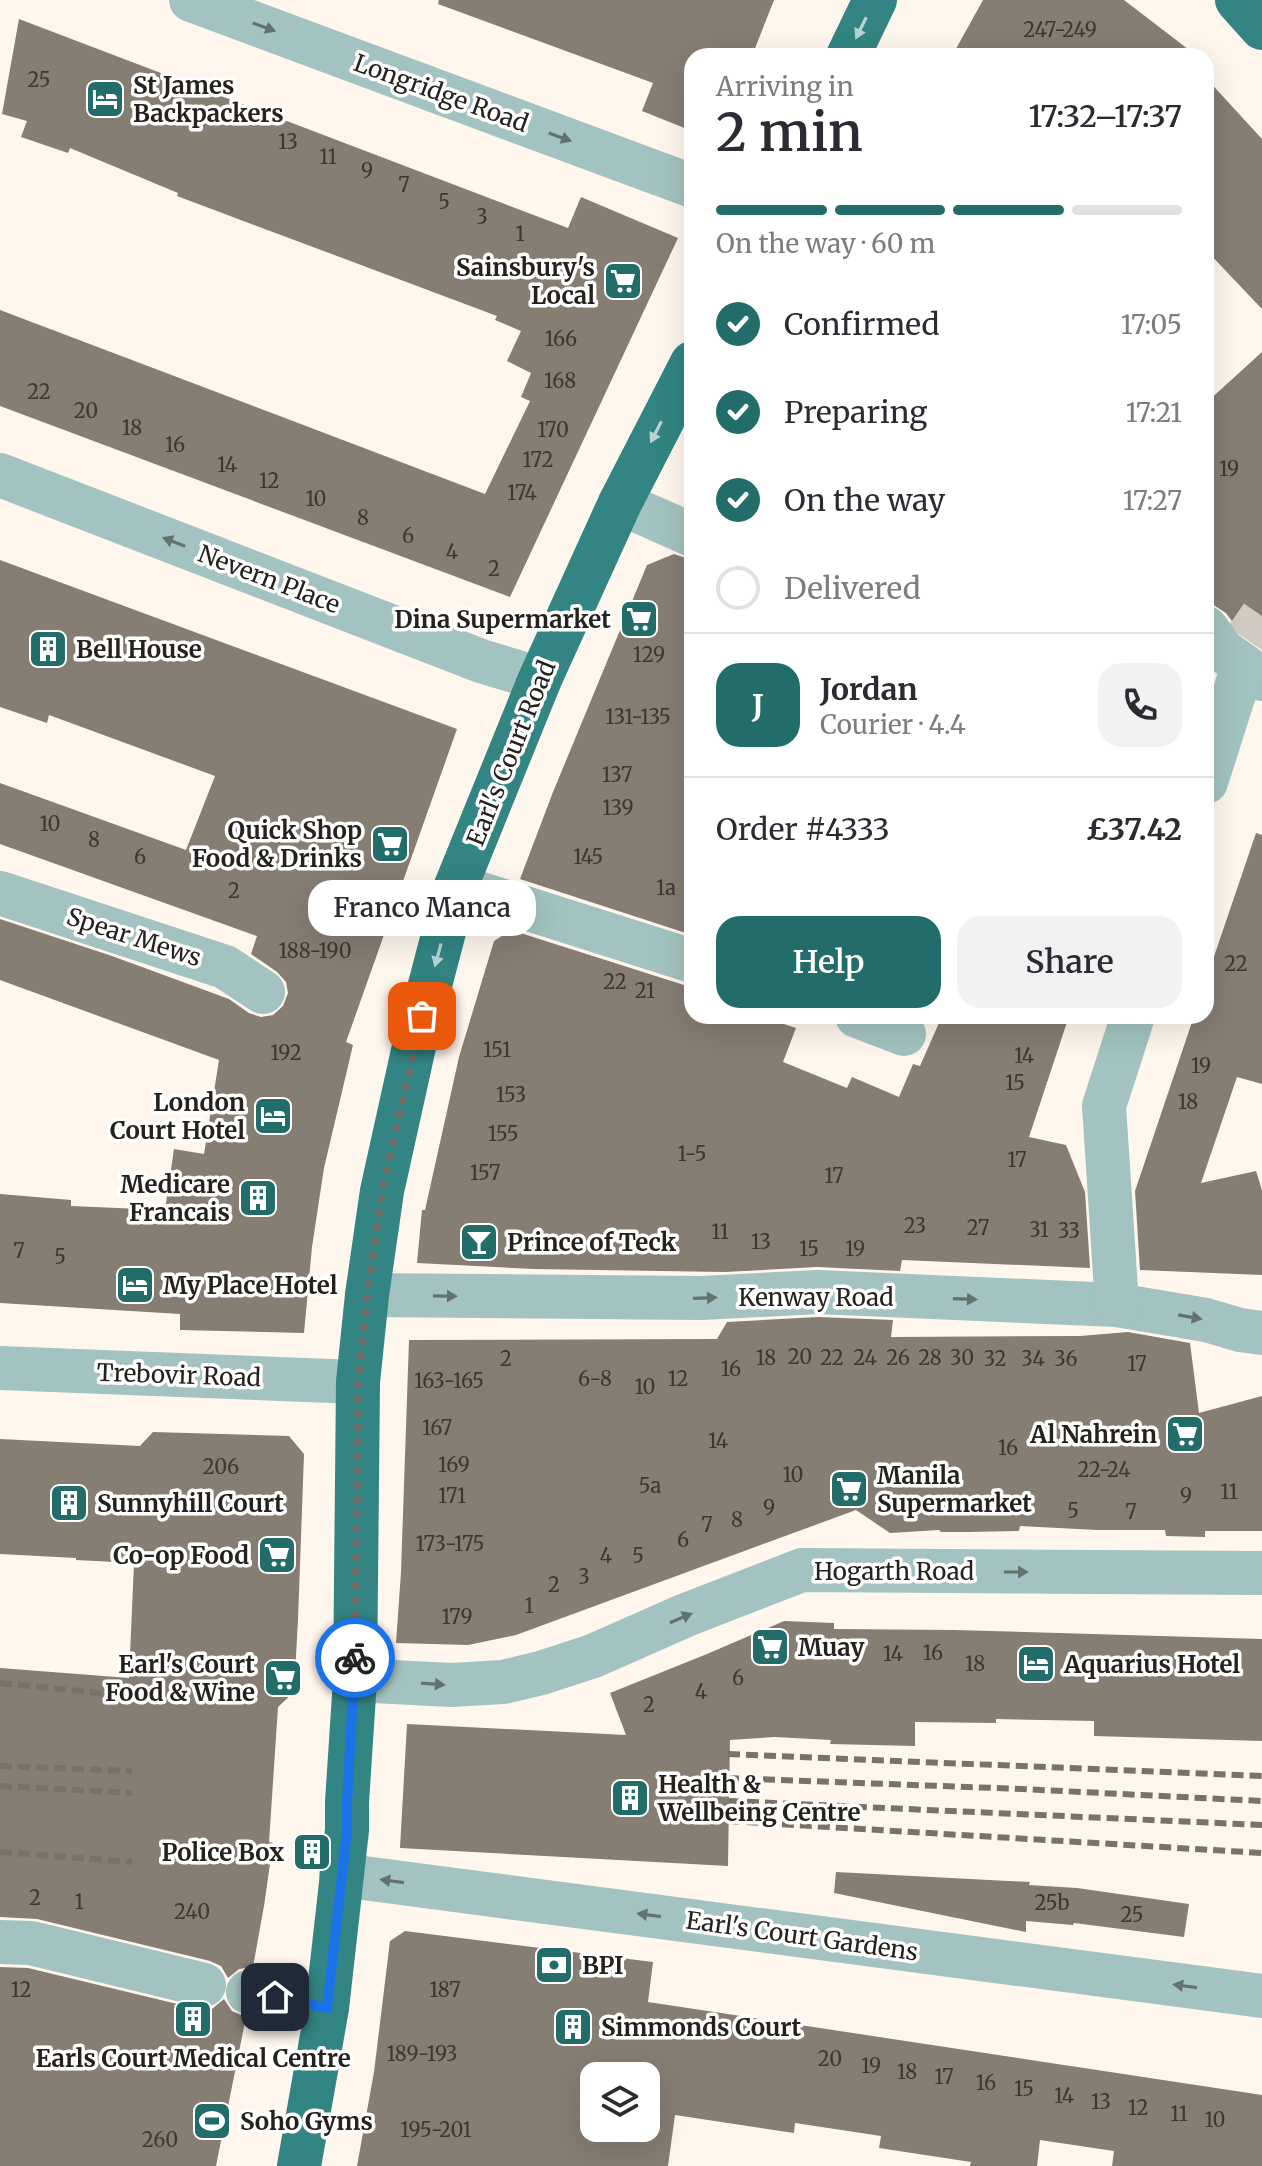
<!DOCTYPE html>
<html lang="en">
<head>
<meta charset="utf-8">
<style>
	body { margin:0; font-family:Merriweather,serif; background:#f2f2f3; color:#2b2b33; height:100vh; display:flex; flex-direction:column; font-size:30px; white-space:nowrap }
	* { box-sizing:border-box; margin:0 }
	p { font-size:26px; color:#7c7c81 }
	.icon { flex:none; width:44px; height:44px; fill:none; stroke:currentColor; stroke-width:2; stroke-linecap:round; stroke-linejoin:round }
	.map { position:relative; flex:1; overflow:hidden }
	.sheet { position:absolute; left:684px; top:48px; width:530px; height:976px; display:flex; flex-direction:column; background:#fff; border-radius:24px; box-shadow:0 8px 32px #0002 }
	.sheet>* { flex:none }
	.buttons { position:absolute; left:580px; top:2062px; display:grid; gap:16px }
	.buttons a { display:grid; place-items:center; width:80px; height:80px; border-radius:16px; background:#fff; box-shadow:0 8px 32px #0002; font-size:40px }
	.pin { position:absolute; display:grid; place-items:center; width:68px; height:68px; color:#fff; margin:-34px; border-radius:16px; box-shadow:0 4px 12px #0006 }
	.courier { position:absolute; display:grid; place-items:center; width:80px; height:80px; margin:-40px; border:6px solid #1a73e8; border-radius:50%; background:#fff; color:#222; box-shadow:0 2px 10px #0007 }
	.bubble { position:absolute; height:56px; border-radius:24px; background:#fff; box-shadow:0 8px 32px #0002; font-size:26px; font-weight:600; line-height:56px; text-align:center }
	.head em { font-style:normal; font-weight:600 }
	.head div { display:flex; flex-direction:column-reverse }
	.head { display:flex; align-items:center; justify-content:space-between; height:136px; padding:0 32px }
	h1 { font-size:52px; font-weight:600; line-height:60px }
	.bar { display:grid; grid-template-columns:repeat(4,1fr); gap:12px 8px; align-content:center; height:96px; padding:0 32px }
	.bar i { height:10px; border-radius:6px; background:#e1e1e2 }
	.bar .current { background:#226d6a }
	.bar p { grid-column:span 4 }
	.line { display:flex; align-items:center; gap:20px; padding:0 32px; border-top:2px solid #e1e1e2 }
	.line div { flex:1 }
	.round { display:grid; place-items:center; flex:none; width:84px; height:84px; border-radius:24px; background:#f2f2f3 }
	ol { padding:0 32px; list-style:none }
	li { display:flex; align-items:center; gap:24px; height:88px }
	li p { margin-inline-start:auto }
	li .icon { padding:8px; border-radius:50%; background:#226d6a; color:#fff; stroke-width:4 }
	li:last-child { color:#7c7c81 }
	li i { width:44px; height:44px; border:4px solid #e1e1e2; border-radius:50% }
	.button { display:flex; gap:16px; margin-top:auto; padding:16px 32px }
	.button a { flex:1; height:92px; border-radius:24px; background:#226d6a; color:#fff; font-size:32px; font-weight:600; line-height:92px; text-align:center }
	.button a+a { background:#f2f2f3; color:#2b2b33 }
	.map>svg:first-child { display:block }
	.building { fill:#867d73; fill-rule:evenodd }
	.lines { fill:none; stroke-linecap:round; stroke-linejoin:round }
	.minor-tunnel { stroke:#d3cbc3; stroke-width:44; stroke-dasharray:44 22; stroke-linecap:butt }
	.minor { stroke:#a2c3c1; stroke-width:44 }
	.highway { stroke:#328582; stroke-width:44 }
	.rail { stroke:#78726c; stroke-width:6; stroke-dasharray:12 6; stroke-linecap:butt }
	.oneway { fill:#64726f }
	.oneway2 { fill:#b7d4d3 }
	.done { stroke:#716c66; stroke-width:8; stroke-dasharray:0 14.4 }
	.route { stroke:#1a73e8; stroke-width:10 }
	.labels { text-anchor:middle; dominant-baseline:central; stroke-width:7; stroke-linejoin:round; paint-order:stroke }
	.number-label { font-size:20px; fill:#3d3832 }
	.poi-label { font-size:24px; font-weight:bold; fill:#25211d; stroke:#fff; text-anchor:start }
	.street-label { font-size:24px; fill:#25211d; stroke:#fff }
</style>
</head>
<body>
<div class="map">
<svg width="1262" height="2166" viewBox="0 0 1262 2166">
	<rect width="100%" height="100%" fill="#fff6ed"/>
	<g class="building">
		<path d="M439 0H774L752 56H692V131L642 111 653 83 438 4Z"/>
		<path d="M983 0H1124L1197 56H952Z"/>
		<path d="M19 19 568 228 581 197 678 238 510 597 0 406V310L485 494 530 401 521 397 531 373 507 361 521 331 495 320 497 316 177 196 178 193 70 148 68 153 21 137 27 121 2 114Z"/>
		<path d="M1206 78 1262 139V309L1206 250Z"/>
		<path d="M1262 352V648L1240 632 1226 613 1212 604 1206 597V403Z"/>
		<path d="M674 554 692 560V935L520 879 553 792 647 565Z"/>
		<path d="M0 560 457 729 346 1042 353 1045 324 1168 312 1247 304 1333 180 1330V1314L0 1303V1194L71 1200V1206L165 1210 174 1149 204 1154 219 1060 0 980V919L112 956 229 999 249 1013 261 1017 273 1015 283 1006 288 993 286 982 277 972 251 954 257 936 0 844V783L186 850 215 776 49 715 47 723 0 707Z"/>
		<path d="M1256 833 1262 835V1084L1237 1077 1201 1183 1256 1171 1262 1190V1275L1140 1270 1135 1191 1194 1016H1206V980Z"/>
		<path d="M511 930 684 985H692V1016H759L796 1028 783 1062 847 1088 852 1077 899 1097 913 1064 920 1066 942 1016H1069L1029 1137 1066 1145 1085 1192 1090 1268 902 1260 900 1271 817 1267 725 1272 534 1269 417 1263 422 1210H425L459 1057 494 941Z"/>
		<path d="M818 1317 893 1320 891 1337 1080 1336 1128 1332 1190 1343 1199 1413 1262 1396V1531H1205V1537L1166 1536 1165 1530H1097L1020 1526 1019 1531 968 1532H941L939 1530 890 1533 856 1510 516 1635 468 1645 396 1643 401 1572 409 1340 717 1339 727 1322Z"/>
		<path d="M153 1432 289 1436 304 1454 298 1620 294 1692 278 1707 269 1842 273 1843 264 1906 253 1967 239 1969 228 1978 221 1966 210 1961 37 1919 0 1917V1668L129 1678 134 1563 76 1560V1558L0 1554V1439L140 1446Z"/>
		<path d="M784 1621 834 1623V1629L954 1630 1262 1639V1741L1094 1736V1721L996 1719V1723L915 1722V1746L830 1744 831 1740 775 1737 730 1740 728 1866 400 1848 407 1724 626 1735 610 1693 707 1654Z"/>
		<path d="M836 1872 1030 1882 1029 1885 1077 1888 1189 1904 1184 1937 1074 1923 1073 1925 1026 1921V1932L834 1893Z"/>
		<path d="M405 1931 653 1962 648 2002 1262 2095V2166H1112L1114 2151 1040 2140 1037 2166H970L971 2162 879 2148 881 2136 795 2123 794 2133 675 2115 668 2166H357L374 2072 390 1941ZM594 2076H646V2128H594Z"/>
		<path d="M0 1967 28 1968 198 2009H212L224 1999 232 2011 246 2017 216 2166H0Z"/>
	</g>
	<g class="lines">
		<path class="minor-tunnel" d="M1246 639 1262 616"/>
		<g class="minor">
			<path d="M191 0 692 186"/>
			<path d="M0 475 481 661 540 679"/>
			<path d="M620 503 692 535"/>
			<path d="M1206 628 1222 650 1262 679"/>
			<path d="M1206 782 1243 666"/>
			<path d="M456 886 692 961"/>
			<path d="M0 893 225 967 263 992"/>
			<path d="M857 1016 904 1034"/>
			<path d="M367 1295 701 1298 818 1292 1117 1305 1206 1320 1240 1330 1262 1333"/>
			<path d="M1117 1305 1104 1106 1133 1016"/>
			<path d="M0 1368 358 1382"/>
			<path d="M355 1680 451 1685 503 1682 541 1673 593 1656 686 1615 802 1570 1262 1573"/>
			<path d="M341 1875 1262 1996"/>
			<path d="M0 1942 31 1943 204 1985"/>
			<path d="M248 1992 327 2008"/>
		</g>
		<g class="highway">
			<path d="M1237 0 1262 28"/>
			<path d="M848 56 875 0"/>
			<path d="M299 2166 327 2008 347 1830V1802L355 1680 358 1382 367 1295 382 1191 415 1042 456 886 540 679 620 503 692 363"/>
		</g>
		<g class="rail">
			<path d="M0 1683 90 1692 133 1699"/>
			<path d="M728 1754 1262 1776"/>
			<path d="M0 1766 132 1771"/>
			<path d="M727 1778 1021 1789 1262 1801"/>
			<path d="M0 1786 132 1793"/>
			<path d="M729 1801 1262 1825"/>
			<path d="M728 1821 1262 1853"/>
			<path d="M0 1852 132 1862"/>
		</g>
	</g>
	<defs><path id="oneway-solid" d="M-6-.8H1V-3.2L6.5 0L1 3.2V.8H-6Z" transform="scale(2)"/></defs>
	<g class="oneway">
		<use href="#oneway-solid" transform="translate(264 27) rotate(20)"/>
		<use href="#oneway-solid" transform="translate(560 137) rotate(20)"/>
		<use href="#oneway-solid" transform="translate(174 542) rotate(-159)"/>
		<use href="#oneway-solid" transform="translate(445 1296) rotate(1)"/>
		<use href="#oneway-solid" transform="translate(705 1298) rotate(-2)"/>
		<use href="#oneway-solid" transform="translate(965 1299) rotate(2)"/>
		<use href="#oneway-solid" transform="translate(1190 1317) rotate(10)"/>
		<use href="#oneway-solid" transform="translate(1016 1572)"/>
		<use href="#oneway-solid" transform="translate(681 1618) rotate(-23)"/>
		<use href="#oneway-solid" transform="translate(433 1684) rotate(4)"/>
		<use href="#oneway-solid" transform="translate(392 1881) rotate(-172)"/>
		<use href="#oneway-solid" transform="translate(649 1915) rotate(-172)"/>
		<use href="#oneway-solid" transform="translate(1185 1986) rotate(-172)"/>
	</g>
	<g class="oneway2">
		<use href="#oneway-solid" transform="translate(861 28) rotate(116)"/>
		<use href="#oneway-solid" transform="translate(656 432) rotate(117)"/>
		<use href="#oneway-solid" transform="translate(438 955) rotate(105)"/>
	</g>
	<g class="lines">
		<path class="done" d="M355 1658 358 1382 367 1295 382 1191 422 1016"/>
		<path class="route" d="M275 1997 327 2008 347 1830V1802L355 1658"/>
	</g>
	<defs>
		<g id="hotel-square" transform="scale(2)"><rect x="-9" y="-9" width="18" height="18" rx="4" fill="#226d6a" stroke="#fff"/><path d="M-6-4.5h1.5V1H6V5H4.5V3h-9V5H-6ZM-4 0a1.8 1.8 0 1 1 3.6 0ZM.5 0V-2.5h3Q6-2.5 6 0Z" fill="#fff"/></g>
		<g id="supermarket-square" transform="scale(2)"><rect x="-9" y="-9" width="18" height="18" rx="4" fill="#226d6a" stroke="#fff"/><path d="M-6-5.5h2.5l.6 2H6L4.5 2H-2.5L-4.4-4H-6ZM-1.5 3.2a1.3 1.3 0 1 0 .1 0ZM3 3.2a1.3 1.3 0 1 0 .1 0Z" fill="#fff"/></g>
		<g id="building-square" transform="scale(2)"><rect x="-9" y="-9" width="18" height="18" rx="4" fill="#226d6a" stroke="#fff"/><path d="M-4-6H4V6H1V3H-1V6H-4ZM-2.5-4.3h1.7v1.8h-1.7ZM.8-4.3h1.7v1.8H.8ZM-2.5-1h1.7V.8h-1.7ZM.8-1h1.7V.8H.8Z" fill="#fff"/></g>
		<g id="bar-square" transform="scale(2)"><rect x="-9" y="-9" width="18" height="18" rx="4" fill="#226d6a" stroke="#fff"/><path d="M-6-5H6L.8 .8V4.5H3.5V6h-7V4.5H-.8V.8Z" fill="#fff"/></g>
		<g id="bank-square" transform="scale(2)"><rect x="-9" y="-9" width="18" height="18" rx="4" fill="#226d6a" stroke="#fff"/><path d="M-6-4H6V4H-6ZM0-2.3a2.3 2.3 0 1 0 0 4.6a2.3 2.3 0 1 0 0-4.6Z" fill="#fff"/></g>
		<g id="stadium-square" transform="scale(2)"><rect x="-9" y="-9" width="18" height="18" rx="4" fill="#226d6a" stroke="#fff"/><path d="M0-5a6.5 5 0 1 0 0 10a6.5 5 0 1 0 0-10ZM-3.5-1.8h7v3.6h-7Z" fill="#fff"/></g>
	</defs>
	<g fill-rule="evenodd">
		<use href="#hotel-square" x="105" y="99"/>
		<use href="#supermarket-square" x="623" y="281"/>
		<use href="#supermarket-square" x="639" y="619"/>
		<use href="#building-square" x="48" y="649"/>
		<use href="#supermarket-square" x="390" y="844"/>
		<use href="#hotel-square" x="273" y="1116"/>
		<use href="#building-square" x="258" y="1198"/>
		<use href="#bar-square" x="479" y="1242"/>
		<use href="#hotel-square" x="135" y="1285"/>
		<use href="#supermarket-square" x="1185" y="1434"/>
		<use href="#supermarket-square" x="849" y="1489"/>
		<use href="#building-square" x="69" y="1503"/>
		<use href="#supermarket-square" x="277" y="1555"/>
		<use href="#supermarket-square" x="770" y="1647"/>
		<use href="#hotel-square" x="1036" y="1664"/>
		<use href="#supermarket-square" x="283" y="1678"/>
		<use href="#building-square" x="630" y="1798"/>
		<use href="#building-square" x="312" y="1852"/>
		<use href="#bank-square" x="554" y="1965"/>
		<use href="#building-square" x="193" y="2019"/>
		<use href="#building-square" x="573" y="2027"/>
		<use href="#stadium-square" x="212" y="2121"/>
	</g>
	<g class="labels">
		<g class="number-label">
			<text x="1060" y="29">247-249</text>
			<text x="39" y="79">25</text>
			<text x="288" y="141">13</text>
			<text x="328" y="156">11</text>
			<text x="367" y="170">9</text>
			<text x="404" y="184">7</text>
			<text x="444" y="201">5</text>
			<text x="482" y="216">3</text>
			<text x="520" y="233">1</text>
			<text x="561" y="338">166</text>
			<text x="560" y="380">168</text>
			<text x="39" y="391">22</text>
			<text x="86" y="410">20</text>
			<text x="132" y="427">18</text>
			<text x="553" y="429">170</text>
			<text x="175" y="444">16</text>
			<text x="538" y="459">172</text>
			<text x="227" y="464">14</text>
			<text x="1229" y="468">19</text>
			<text x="269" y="480">12</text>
			<text x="522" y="492">174</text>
			<text x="316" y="498">10</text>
			<text x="363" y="517">8</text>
			<text x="408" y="535">6</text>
			<text x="452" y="551">4</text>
			<text x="494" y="568">2</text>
			<text x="649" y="654">129</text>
			<text x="638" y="716">131-135</text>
			<text x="617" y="774">137</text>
			<text x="618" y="807">139</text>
			<text x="50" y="823">10</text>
			<text x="94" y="839">8</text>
			<text x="140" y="856">6</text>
			<text x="588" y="856">145</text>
			<text x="666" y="887">1a</text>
			<text x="234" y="890">2</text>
			<text x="315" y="950">188-190</text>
			<text x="1236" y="963">22</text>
			<text x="615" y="981">22</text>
			<text x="645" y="990">21</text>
			<text x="497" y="1049">151</text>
			<text x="286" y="1052">192</text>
			<text x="1024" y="1055">14</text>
			<text x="1201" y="1065">19</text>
			<text x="1015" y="1082">15</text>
			<text x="511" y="1094">153</text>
			<text x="1188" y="1101">18</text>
			<text x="503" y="1133">155</text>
			<text x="692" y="1153">1-5</text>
			<text x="1017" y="1159">17</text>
			<text x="485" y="1172">157</text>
			<text x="834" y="1175">17</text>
			<text x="915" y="1225">23</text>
			<text x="978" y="1227">27</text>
			<text x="1039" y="1229">31</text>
			<text x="1069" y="1230">33</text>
			<text x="720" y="1231">11</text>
			<text x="761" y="1241">13</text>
			<text x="809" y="1248">15</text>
			<text x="855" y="1248">19</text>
			<text x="19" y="1250">7</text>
			<text x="60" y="1256">5</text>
			<text x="800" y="1356">20</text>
			<text x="766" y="1357">18</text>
			<text x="832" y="1357">22</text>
			<text x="865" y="1357">24</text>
			<text x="898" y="1357">26</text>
			<text x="930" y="1357">28</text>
			<text x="962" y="1357">30</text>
			<text x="506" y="1358">2</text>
			<text x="995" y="1358">32</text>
			<text x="1033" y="1358">34</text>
			<text x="1066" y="1358">36</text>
			<text x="1137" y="1363">17</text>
			<text x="731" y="1368">16</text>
			<text x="595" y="1378">6-8</text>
			<text x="678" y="1378">12</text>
			<text x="449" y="1380">163-165</text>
			<text x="645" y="1386">10</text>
			<text x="437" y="1427">167</text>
			<text x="718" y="1440">14</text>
			<text x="1008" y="1447">16</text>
			<text x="454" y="1464">169</text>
			<text x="221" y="1466">206</text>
			<text x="1104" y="1469">22-24</text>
			<text x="793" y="1474">10</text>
			<text x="650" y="1485">5a</text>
			<text x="1229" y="1491">11</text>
			<text x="452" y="1495">171</text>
			<text x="1186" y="1495">9</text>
			<text x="769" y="1507">9</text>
			<text x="1073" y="1510">5</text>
			<text x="1131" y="1511">7</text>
			<text x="737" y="1519">8</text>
			<text x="707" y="1524">7</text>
			<text x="683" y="1539">6</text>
			<text x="450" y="1543">173-175</text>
			<text x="606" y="1555">4</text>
			<text x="638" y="1555">5</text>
			<text x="584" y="1576">3</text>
			<text x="554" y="1584">2</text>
			<text x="529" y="1605">1</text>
			<text x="457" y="1616">179</text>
			<text x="933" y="1652">16</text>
			<text x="893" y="1653">14</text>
			<text x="975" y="1663">18</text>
			<text x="738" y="1677">6</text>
			<text x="701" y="1691">4</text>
			<text x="649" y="1704">2</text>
			<text x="35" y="1897">2</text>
			<text x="79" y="1901">1</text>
			<text x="1052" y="1902">25b</text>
			<text x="192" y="1911">240</text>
			<text x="1132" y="1914">25</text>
			<text x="21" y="1989">12</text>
			<text x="445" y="1989">187</text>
			<text x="422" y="2053">189-193</text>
			<text x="830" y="2058">20</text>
			<text x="871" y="2065">19</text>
			<text x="907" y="2071">18</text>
			<text x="944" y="2076">17</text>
			<text x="986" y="2082">16</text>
			<text x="1024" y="2088">15</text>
			<text x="1064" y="2095">14</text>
			<text x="1101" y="2101">13</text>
			<text x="1138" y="2107">12</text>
			<text x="1179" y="2113">11</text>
			<text x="1215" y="2119">10</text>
			<text x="436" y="2129">195-201</text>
			<text x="160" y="2139">260</text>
		</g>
		<g class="poi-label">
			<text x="133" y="85">St James<tspan x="133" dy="28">Backpackers</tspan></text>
			<text x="595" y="267" text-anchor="end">Sainsbury's<tspan x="595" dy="28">Local</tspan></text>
			<text x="611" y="619" text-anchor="end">Dina Supermarket</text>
			<text x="76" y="649">Bell House</text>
			<text x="362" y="830" text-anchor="end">Quick Shop<tspan x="362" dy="28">Food &amp; Drinks</tspan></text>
			<text x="245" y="1102" text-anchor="end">London<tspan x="245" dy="28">Court Hotel</tspan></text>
			<text x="230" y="1184" text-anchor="end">Medicare<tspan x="230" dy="28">Francais</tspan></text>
			<text x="507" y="1242">Prince of Teck</text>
			<text x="163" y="1285">My Place Hotel</text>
			<text x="1157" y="1434" text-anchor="end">Al Nahrein</text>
			<text x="877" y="1475">Manila<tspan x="877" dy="28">Supermarket</tspan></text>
			<text x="97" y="1503">Sunnyhill Court</text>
			<text x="249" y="1555" text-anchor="end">Co-op Food</text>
			<text x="798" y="1647">Muay</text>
			<text x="255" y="1664" text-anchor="end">Earl's Court<tspan x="255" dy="28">Food &amp; Wine</tspan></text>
			<text x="1064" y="1664">Aquarius Hotel</text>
			<text x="658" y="1784">Health &amp;<tspan x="658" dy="28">Wellbeing Centre</tspan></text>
			<text x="284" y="1852" text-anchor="end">Police Box</text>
			<text x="582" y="1965">BPI</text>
			<text x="601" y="2027">Simmonds Court</text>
			<text x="193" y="2058" text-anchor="middle">Earls Court Medical Centre</text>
			<text x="240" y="2121">Soho Gyms</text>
		</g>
		<g class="street-label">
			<text transform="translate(441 93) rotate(20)">Longridge Road</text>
			<text transform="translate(269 579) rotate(21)">Nevern Place</text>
			<text transform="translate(511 753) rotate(-68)">Earl's Court Road</text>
			<text transform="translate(134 937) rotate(18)">Spear Mews</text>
			<text x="816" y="1297">Kenway Road</text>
			<text transform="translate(179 1375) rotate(2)">Trebovir Road</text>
			<text x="894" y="1571">Hogarth Road</text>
			<text transform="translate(802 1936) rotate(8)">Earl's Court Gardens</text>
		</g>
	</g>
</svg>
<div class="buttons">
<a><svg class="icon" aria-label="layers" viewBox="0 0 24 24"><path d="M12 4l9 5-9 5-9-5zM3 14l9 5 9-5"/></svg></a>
</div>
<div class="pin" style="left:422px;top:1016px;background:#ea580c"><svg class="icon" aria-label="bag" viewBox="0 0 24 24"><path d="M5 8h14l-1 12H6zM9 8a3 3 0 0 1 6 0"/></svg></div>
<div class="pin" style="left:275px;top:1997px;background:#1f2937"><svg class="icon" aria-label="home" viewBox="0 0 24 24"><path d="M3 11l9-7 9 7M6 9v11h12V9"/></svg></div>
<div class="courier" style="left:355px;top:1658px"><svg class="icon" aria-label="bike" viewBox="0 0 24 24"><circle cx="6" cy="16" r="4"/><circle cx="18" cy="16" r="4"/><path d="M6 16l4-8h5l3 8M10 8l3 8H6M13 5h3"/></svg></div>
<div class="bubble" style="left:308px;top:880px;width:228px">Franco Manca</div>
<section class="sheet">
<div class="head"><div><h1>2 min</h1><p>Arriving in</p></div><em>17:32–17:37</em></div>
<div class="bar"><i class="current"></i><i class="current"></i><i class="current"></i><i></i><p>On the way · 60 m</p></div>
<ol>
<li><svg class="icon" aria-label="check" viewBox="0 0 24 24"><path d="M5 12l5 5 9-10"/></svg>Confirmed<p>17:05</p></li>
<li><svg class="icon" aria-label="check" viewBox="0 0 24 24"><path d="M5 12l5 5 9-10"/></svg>Preparing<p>17:21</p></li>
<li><svg class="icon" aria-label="check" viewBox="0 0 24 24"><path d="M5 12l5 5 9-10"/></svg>On the way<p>17:27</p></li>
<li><i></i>Delivered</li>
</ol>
<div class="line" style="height:144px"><b class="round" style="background:#226d6a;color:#fff">J</b><div><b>Jordan</b><p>Courier · 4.4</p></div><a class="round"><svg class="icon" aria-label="phone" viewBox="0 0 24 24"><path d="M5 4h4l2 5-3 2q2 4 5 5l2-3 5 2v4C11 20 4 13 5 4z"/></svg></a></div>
<div class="line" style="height:104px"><div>Order #4333</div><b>£37.42</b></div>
<div class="button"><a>Help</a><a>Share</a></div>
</section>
</div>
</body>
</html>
